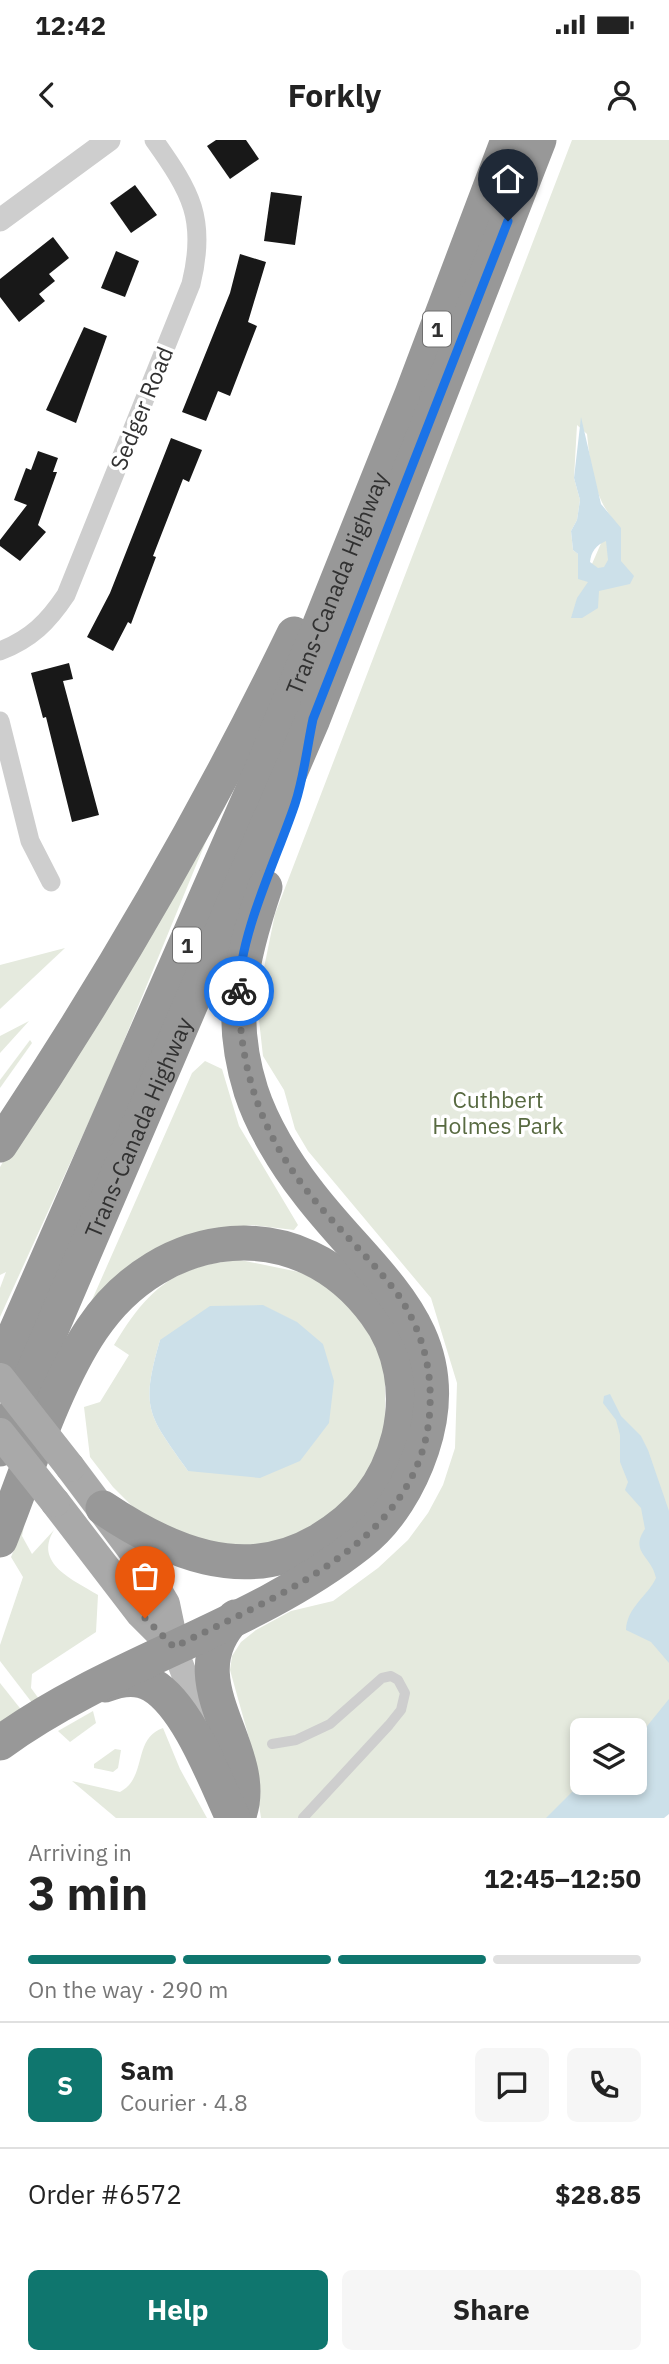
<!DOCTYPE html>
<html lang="en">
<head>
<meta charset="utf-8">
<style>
	body { margin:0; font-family:"IBM Plex Sans",sans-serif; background:#f6f6f6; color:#222; height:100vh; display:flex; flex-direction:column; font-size:26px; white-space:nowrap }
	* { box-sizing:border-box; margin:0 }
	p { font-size:23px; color:#767676 }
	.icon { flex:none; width:38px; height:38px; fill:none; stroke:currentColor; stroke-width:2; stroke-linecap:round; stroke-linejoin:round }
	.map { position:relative; height:1678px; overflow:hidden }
	.panel { display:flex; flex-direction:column; background:#fff; flex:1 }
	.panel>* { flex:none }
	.tools { position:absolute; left:570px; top:1578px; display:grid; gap:14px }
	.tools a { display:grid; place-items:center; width:77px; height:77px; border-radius:10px; background:#fff; box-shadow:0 4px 10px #0003; font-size:35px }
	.pin { position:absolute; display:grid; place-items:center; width:60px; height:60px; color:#fff; margin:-72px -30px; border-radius:50% 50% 50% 0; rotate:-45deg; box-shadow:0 0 7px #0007 }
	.pin .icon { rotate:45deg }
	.courier { position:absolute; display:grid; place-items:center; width:70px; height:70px; margin:-35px; border:5px solid #1a73e8; border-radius:50%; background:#fff; color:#222; box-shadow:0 2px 9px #0007 }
	.headline em { font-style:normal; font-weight:800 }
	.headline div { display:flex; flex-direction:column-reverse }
	.headline { display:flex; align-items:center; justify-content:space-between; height:119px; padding:0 28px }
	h1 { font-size:46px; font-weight:800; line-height:52px }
	.bar { display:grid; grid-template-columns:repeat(4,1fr); gap:10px 7px; align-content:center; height:84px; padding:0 28px }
	.bar i { height:9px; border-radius:5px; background:#e0e0e0 }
	.bar .current { background:#0f766e }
	.bar p { grid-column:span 4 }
	.line { display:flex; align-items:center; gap:18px; padding:0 28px; border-top:2px solid #e0e0e0 }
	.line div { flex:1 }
	.round { display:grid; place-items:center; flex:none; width:74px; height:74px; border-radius:10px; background:#f6f6f6 }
	.cta { display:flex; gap:14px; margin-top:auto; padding:14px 28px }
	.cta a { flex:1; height:80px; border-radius:10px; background:#0f766e; color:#fff; font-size:28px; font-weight:800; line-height:80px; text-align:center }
	.cta a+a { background:#f6f6f6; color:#222 }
	.status { display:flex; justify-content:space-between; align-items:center; height:49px; padding:0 35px; background:#fff; direction:ltr }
	.status svg { height:19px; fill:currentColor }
	header { display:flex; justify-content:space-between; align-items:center; height:91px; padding:0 28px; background:#fff; font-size:32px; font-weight:800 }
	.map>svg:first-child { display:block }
	.green { fill:#e5eade; fill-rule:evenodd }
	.water { fill:#cce0e9; fill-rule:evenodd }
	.building { fill:#181818 }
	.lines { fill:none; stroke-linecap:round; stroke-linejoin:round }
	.service { stroke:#cecece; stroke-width:10 }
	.minor { stroke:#cecece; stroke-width:19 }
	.tertiary { stroke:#cecece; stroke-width:23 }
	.secondary { stroke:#bbb; stroke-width:26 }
	.primary { stroke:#a9a9a9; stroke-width:30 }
	.motorway { stroke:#989898; stroke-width:35 }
	.primary-bridge { stroke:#a9a9a9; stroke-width:30 }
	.done { stroke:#797979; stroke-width:7; stroke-dasharray:0 12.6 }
	.route { stroke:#1a73e8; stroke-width:9 }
	.labels { text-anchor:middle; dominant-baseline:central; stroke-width:7; stroke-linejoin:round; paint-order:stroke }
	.shield { fill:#fff; stroke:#6f6f6f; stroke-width:2 }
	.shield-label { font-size:21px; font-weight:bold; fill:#313131 }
	.street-label { font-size:23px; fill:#313131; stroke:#fff }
	.park-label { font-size:23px; fill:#586a41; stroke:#fff }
</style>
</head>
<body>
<div class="status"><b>12:42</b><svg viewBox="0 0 49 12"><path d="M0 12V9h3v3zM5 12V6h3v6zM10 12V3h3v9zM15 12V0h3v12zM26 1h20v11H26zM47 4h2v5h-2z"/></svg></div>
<header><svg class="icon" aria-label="back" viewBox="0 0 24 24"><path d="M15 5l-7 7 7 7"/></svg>Forkly<svg class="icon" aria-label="person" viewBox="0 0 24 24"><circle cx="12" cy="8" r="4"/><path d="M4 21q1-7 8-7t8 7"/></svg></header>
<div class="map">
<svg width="669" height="1678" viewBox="0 0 669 1678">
	<rect width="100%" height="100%" fill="#fff"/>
	<g class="green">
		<path d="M572 0H669V1589L635 1611V1591H583V1643L554 1678H261L249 1598 230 1530 232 1516 241 1502 256 1490 291 1471 333 1461 378 1428 408 1400 428 1373 443 1345 455 1308 457 1243 431 1158 308 1011 295 989 284 950 263 916 257 862 275 774ZM577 285 587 294C590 323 593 354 612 378L585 440 578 414 573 410 571 391 577 380 580 360 574 338Z"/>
		<path d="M225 655 107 942 0 1177V1148L6 1132 0 1135V1027Z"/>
		<path d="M65 808 0 869V825Z"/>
		<path d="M29 881 0 913V896Z"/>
		<path d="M30 900 32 903 0 948V940Z"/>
		<path d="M205 921 222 929 239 986 298 1085 294 1090 252 1085 186 1096 81 1185 192 933Z"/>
		<path d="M240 1120 299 1132 320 1142 347 1162 377 1206 385 1235V1292L363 1347 302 1400 209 1410 139 1373 113 1347 90 1317 84 1267 100 1262 129 1215 114 1205C147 1150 174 1125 240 1120ZM160 1200 188 1331C148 1274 140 1270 160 1200Z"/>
		<path d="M24 1386 22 1396 32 1414 54 1390C33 1424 74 1440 98 1455L96 1492 32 1534 31 1548 39 1559 33 1564 0 1521V1505L23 1437 11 1417Z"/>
		<path d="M0 1543 23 1572 0 1589Z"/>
		<path d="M93 1571 96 1583 70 1602 58 1591Z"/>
		<path d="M163 1588 180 1629 207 1678H116L72 1641 120 1652C148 1637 132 1599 163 1588Z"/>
		<path d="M115 1609 121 1610 118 1628 113 1632 94 1628V1624Z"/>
	</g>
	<g class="water">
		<path d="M581 277 601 364 621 388V421L634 436 630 444 599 451 598 468 582 478H571L577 458 588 442 578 439V414L573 410 571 391 577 380 580 360 574 338ZM606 401 608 420 604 427 598 428 590 422C591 412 596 405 606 401Z"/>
		<path d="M263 1165 297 1182 323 1204 334 1241 329 1283 300 1321 260 1338 188 1331C148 1274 140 1270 160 1200L210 1166Z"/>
		<path d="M610 1254 621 1276 641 1296 648 1310 669 1371V1523L651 1502 626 1490C627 1467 647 1457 656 1438 652 1416 629 1412 645 1389L641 1368 625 1350 628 1342 620 1322V1295L616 1280 603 1263 604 1256Z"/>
		<path d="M669 1559V1674L664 1678H546L583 1641 635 1643V1601Z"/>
	</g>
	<g class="building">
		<path d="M216 0H246L259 19 230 39 207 6Z"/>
		<path d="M135 45 157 75 131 93 110 63Z"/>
		<path d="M271 52 302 56 295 105 264 101Z"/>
		<path d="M53 97 69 118 49 134 55 141 39 154 45 161 19 182 0 157V139Z"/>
		<path d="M116 111 139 121 125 157 101 148Z"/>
		<path d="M240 114 266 122 248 182 257 186 230 256 218 251 206 281 182 272 230 153Z"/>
		<path d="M84 187 107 196 76 283 46 270Z"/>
		<path d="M171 298 202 310 189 342 183 339 153 416 156 417 131 484 128 482 113 511 87 497 110 453Z"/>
		<path d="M38 311 58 318 53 332H57L38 385 46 392 20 421 0 406V400L27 365 14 360 26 328 31 330Z"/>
		<path d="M69 523 73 539 63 541 99 675 72 682 46 577 43 578 31 533Z"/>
	</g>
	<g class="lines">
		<path class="service" d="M272 1604 296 1600 330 1584 382 1538 391 1536 398 1540 405 1553 401 1570 389 1585 303 1678"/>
		<g class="minor">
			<path d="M0 511C31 499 48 482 66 455L191 144C207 79 191 52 154 0"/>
			<path d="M0 581 30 701 51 742"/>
		</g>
		<path class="tertiary" d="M0 80 109 0"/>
		<path class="secondary" d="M174 1507 209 1600"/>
		<g class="primary">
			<path d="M70 1327 136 1415 165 1464 174 1507"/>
			<path d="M55 1362 141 1474 174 1507"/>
		</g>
		<g class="motorway">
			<path d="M0 1005C110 841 208 671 294 494"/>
			<path id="s1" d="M0 1228 260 634 412 254 508 0"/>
			<path id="s2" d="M0 1309 313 579 539 0"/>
			<path d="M0 1400C26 1335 54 1245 92 1189 161 1086 300 1069 376 1174 402 1208 409 1254 399 1296 387 1344 360 1377 317 1402 243 1445 167 1411 103 1368"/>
			<path d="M235 1477C171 1542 265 1611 238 1678"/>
			<path d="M105 1545C120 1539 137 1536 152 1545 188 1566 215 1640 233 1678"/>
			<path d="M0 1603C111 1522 251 1489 359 1404 389 1381 410 1345 422 1309 462 1189 370 1135 307 1051 285 1023 262 985 251 951 227 875 241 819 265 747"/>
		</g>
		<g class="primary-bridge">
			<path d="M0 1238 70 1327"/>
			<path d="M0 1293 55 1362"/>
		</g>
	</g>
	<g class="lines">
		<path class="done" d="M145 1478 174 1507C276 1456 425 1401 430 1266 432 1227 421 1189 399 1156 372 1119 336 1088 308 1052 260 991 239 927 239 851"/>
		<path class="route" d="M239 851C239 795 277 718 295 664 304 637 307 607 313 579L508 81"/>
	</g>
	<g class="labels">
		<g class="shield">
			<rect x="423" y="171.5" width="28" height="35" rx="5"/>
			<rect x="173" y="787.5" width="28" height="35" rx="5"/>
		</g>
		<g class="shield-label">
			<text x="437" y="189">1</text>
			<text x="187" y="805">1</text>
		</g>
		<g class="street-label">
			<text transform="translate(141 268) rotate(-68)">Sedger Road</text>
			<text stroke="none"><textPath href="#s1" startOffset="854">Trans-Canada Highway</textPath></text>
			<text stroke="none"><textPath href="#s2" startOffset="350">Trans-Canada Highway</textPath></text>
		</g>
		<g class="park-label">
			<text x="498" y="959">Cuthbert<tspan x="498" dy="26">Holmes Park</tspan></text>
		</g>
	</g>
</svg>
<div class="tools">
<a><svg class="icon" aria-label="layers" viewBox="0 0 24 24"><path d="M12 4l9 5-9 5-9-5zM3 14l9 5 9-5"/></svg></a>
</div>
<div class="pin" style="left:145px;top:1478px;background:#ea580c"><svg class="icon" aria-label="bag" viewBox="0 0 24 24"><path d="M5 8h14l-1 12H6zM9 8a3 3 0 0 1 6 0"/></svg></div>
<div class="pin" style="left:508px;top:81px;background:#1f2937"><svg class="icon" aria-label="home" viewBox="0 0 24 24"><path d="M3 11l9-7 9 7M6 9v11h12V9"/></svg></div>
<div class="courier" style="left:239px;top:851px"><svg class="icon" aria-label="bike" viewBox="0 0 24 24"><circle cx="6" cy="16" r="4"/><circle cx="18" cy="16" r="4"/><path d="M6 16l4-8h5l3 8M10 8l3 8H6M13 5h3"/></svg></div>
</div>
<section class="panel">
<div class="headline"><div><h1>3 min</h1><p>Arriving in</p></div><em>12:45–12:50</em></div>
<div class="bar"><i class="current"></i><i class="current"></i><i class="current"></i><i></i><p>On the way · 290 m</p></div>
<div class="line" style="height:126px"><b class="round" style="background:#0f766e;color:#fff">S</b><div><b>Sam</b><p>Courier · 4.8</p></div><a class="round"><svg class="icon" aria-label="chat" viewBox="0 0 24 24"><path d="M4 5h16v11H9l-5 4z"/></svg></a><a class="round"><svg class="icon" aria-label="phone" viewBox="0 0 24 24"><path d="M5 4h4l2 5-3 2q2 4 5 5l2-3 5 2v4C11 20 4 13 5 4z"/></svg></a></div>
<div class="line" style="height:91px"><div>Order #6572</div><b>$28.85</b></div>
<div class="cta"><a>Help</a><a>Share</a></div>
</section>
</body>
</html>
